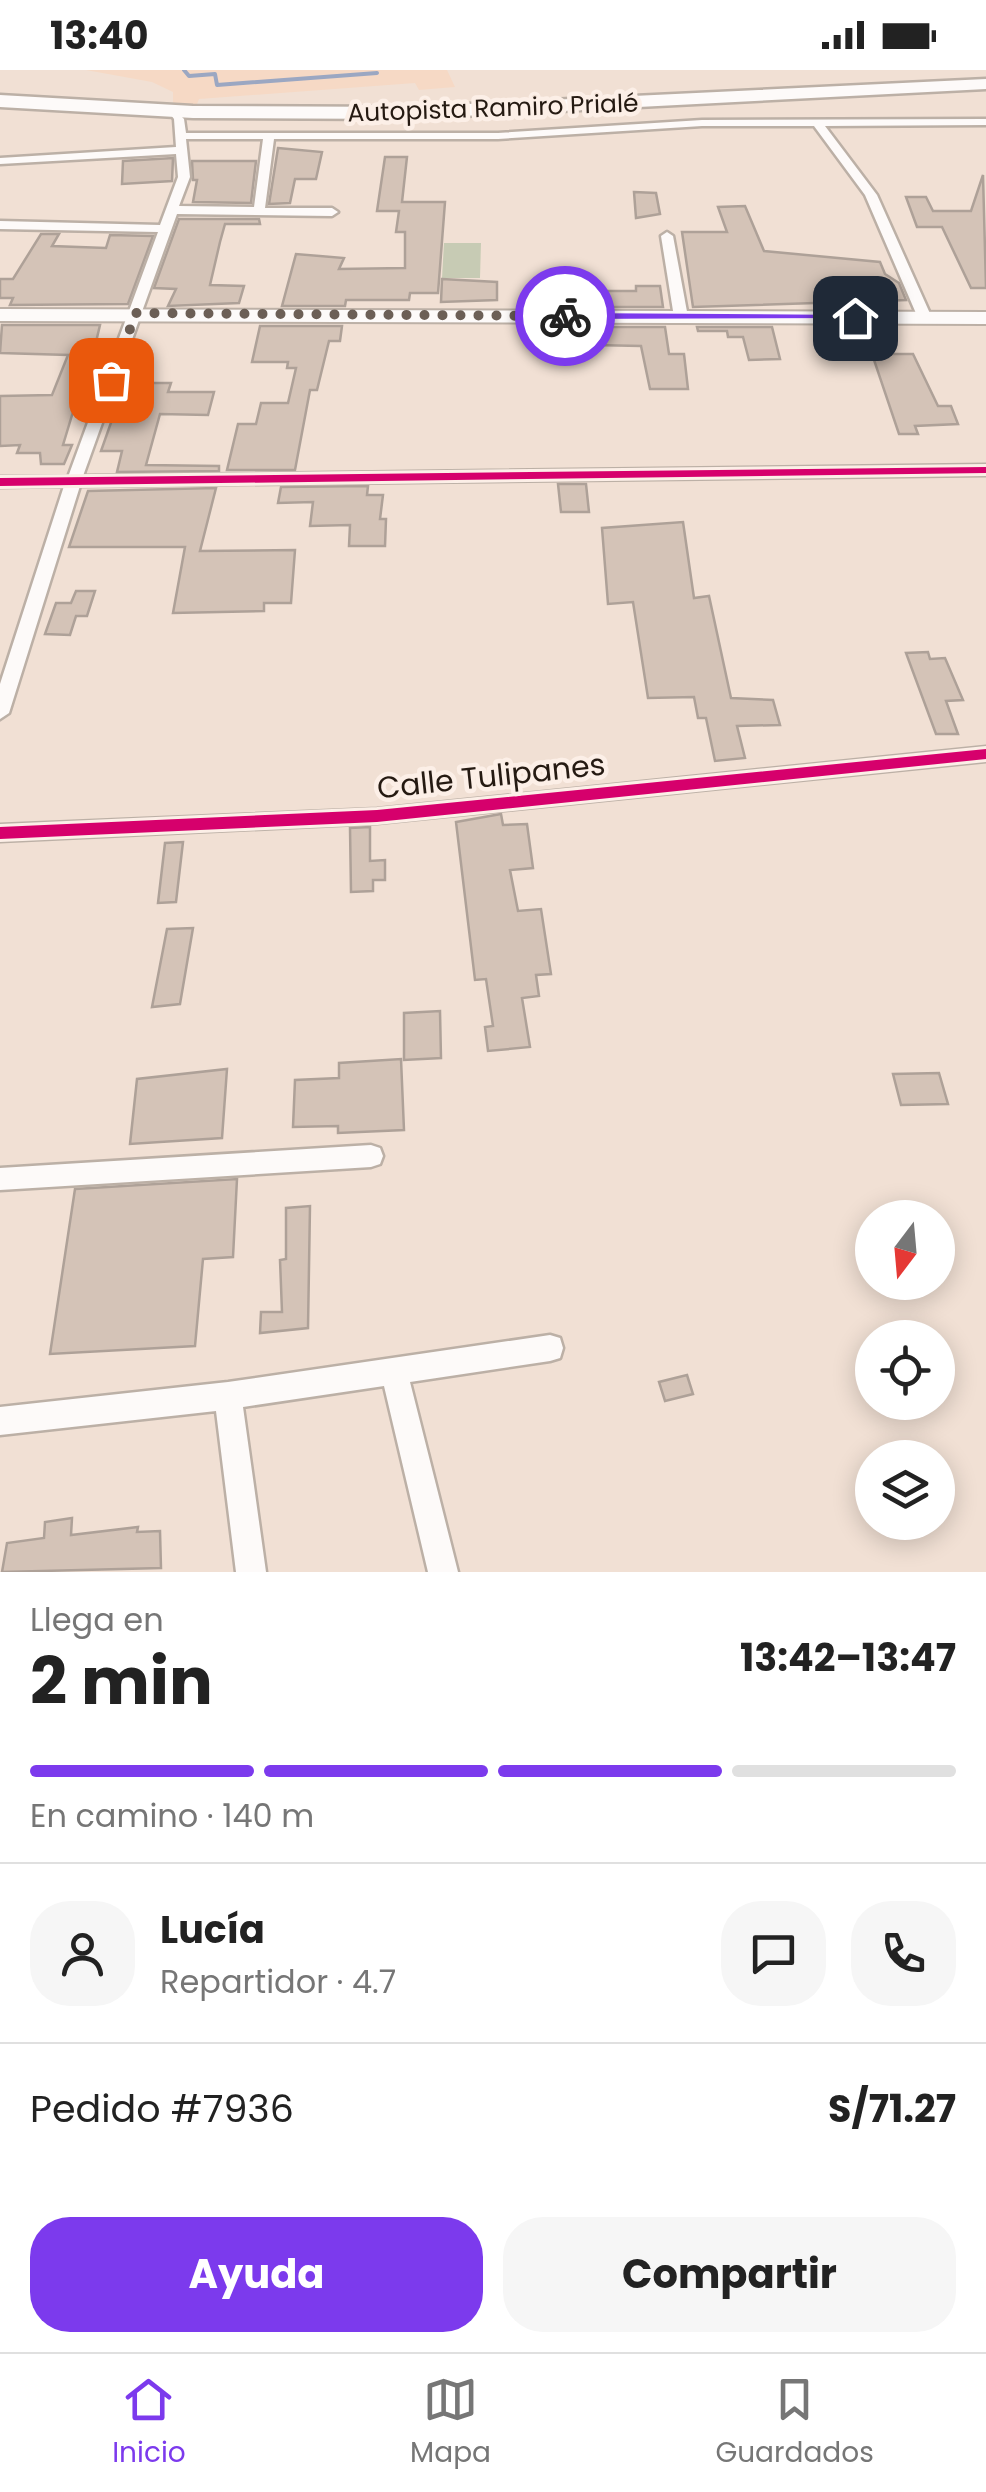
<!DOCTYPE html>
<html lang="es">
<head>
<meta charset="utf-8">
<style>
	body { margin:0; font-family:Poppins,sans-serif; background:#f6f6f6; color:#222; height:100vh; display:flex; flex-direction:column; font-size:38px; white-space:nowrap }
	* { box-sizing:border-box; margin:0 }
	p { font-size:32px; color:#767676 }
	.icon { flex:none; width:55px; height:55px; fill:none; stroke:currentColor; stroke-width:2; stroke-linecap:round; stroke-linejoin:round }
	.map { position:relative; height:1502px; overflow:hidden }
	.sheet { display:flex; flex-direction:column; background:#fff; flex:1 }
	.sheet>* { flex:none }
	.needle { width:65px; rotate:196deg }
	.fabs { position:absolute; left:855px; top:1130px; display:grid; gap:20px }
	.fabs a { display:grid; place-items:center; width:100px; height:100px; border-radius:50%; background:#fff; box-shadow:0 5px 25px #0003; font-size:50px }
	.pin { position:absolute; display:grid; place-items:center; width:85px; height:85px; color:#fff; margin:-42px; border-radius:20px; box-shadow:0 5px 15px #0006 }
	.courier { position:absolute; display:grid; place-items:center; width:100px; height:100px; margin:-50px; border:8px solid #7c3aed; border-radius:50%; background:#fff; color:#222; box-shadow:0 2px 12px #0007 }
	.headline em { font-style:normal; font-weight:700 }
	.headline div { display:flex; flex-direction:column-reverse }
	.headline { display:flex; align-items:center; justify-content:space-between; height:170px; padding:0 30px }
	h1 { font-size:65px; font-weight:700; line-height:75px }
	.bar { display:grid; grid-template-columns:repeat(4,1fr); gap:15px 10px; align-content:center; height:120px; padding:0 30px }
	.bar i { height:12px; border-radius:8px; background:#e0e0e0 }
	.bar .selected { background:#7c3aed }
	.bar p { grid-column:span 4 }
	.line { display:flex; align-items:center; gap:25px; padding:0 30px; border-top:2px solid #e0e0e0 }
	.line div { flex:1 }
	.round { display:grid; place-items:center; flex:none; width:105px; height:105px; border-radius:40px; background:#f6f6f6 }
	.action { display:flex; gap:20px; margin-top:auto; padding:20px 30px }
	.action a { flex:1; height:115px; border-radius:40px; background:#7c3aed; color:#fff; font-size:40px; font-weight:700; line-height:115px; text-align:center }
	.action a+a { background:#f6f6f6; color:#222 }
	.status { display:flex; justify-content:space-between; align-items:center; height:70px; padding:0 50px; background:#fff; direction:ltr }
	.status svg { height:28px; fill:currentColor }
	.menu { display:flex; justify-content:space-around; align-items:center; height:140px; border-top:2px solid #e0e0e0; background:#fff; font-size:28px; color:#767676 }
	.menu a { display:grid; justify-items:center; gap:5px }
	.menu .selected { color:#7c3aed }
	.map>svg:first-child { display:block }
	.built { fill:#f6d9c5 }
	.green { fill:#c7cbb4 }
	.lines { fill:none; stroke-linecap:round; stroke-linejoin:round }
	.stream { stroke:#9ba7c2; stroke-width:4 }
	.building { fill:#d4c3b7; stroke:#aea198; stroke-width:2.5 }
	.minor-casing { stroke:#bcb0a6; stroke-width:5 }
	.tertiary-casing { stroke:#bcb0a6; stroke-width:4 }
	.trunk-casing { stroke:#bcb0a6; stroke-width:5 }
	.minor { fill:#fdfaf9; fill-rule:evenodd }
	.tertiary { fill:#fdfaf9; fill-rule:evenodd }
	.trunk { fill:#fdfaf9; fill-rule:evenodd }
	.cycleway-casing { stroke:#fcefe7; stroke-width:6 }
	.cycleway { fill:#d6006c; fill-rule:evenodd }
	.route { fill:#7c3aed }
	.done { stroke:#6c5f56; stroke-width:10; stroke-dasharray:0 18 }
	.labels { text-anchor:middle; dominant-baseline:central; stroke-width:9; stroke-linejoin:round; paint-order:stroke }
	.far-street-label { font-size:25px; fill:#251a12; stroke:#fcefe7 }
	.street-label { font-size:30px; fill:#251a12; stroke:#fcefe7 }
</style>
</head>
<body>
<div class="status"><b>13:40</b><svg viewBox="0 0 49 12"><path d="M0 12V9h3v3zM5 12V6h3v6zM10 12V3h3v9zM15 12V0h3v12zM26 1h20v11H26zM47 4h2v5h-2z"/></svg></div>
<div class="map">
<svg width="986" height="1502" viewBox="0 0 986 1502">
	<rect width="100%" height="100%" fill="#f1e0d4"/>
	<path class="built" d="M86 0H447L455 17 419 20 415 13 199 29 197 34 173 35V22L152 12Z"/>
	<path class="green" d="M444 173H481L480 208H442Z"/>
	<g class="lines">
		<path class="stream" d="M184 0 189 6 215 4 217 15 377 3"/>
	</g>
	<g class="building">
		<path d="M278 78 322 82 316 109H295L290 133 269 134Z"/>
		<path d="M385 87H407L402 132H445L438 223H410L409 230H346L345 236H282L296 184 344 188 339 199 405 198V162H396L399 141H377Z"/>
		<path d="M173 88 172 111 122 114 123 91Z"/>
		<path d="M192 91H256L251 133 193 132 197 110H193Z"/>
		<path d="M983 105 986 218H971L942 157H917L906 127H926L933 141H971Z"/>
		<path d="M634 122 656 123 660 144 636 148Z"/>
		<path d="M745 136 764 181 880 192 885 204 899 213 906 230 693 237 682 162H727L718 137Z"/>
		<path d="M179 149H259L260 154H225L220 172 210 215 244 216 239 233 168 236 176 219 154 218Z"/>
		<path d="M41 164H59L52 176 106 178 110 165 153 166 128 234 10 235 13 228H0V209H13Z"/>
		<path d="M549 208 586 211 590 230 551 231Z"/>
		<path d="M442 209 497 212V230L441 232Z"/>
		<path d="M636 216H660L663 237H592V221H636Z"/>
		<path d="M2 255H100L96 272H112L94 322H79L63 375H72L64 394H41L40 383H17L20 375 0 376V326L52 325 68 285 0 283Z"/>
		<path d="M260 256H342L340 271H329L317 320H310L295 400H227L238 354H256L261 333H288L296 298H287L288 292H252Z"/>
		<path d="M593 257H665L669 284H684L688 319H650L641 276 594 275Z"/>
		<path d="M697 257H772L780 289 749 290 743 267H728L727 261H698Z"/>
		<path d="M872 284H913L938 336H951L958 354 915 356 918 364H899Z"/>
		<path d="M125 313H171L168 322H214L208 345 160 344 146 395 219 396V401L117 402 122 381H101Z"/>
		<path d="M558 414H586L589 442H561Z"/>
		<path d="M368 416 367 425H383L380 449H386L385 476H349L350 455 310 456 313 432 278 433 281 417Z"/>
		<path d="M216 418 200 481 295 480 291 533H264V541L173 543 185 477H69L88 421Z"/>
		<path d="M683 452 694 528 709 526 731 628 773 630 780 655 737 656 745 688 715 691 706 648H698L694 627 648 628 633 532 608 534 602 458Z"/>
		<path d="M76 521H95L87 546H76L70 565 45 564 56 533H71Z"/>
		<path d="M928 582 930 589 945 588 963 630 946 631 958 664H936L906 583Z"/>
		<path d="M501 744 503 755 527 754 533 798 510 800 518 841 541 839 551 904 536 905 539 926 522 928 530 977 488 981 485 957 493 956 486 909 475 910 456 752Z"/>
		<path d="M370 757V791L385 790V810H373V821L351 822 350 758Z"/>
		<path d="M183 772 176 832 158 833 165 773Z"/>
		<path d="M193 858 180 934 152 937 167 859Z"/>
		<path d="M440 941 441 988 404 990V943Z"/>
		<path d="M401 989 404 1060 338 1063V1056L293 1057 295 1010 339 1008V993Z"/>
		<path d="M227 999 222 1068 130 1074 137 1009Z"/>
		<path d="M939 1003 948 1034 901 1035 893 1004Z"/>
		<path d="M237 1109 233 1187 203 1189 195 1276 50 1284 75 1119Z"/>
		<path d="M310 1136 308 1258 260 1263 261 1242H282L280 1190 286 1189V1138Z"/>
		<path d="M687 1305 693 1324 665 1331 659 1312Z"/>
		<path d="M72 1448 71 1465 138 1457 137 1462 160 1461 161 1498 2 1502 7 1473 44 1468 45 1452Z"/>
	</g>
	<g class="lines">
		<g class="minor-casing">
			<g id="minor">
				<path d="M173 38 184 49 186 63H498L702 50 986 49V55L825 56 877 125 932 248 925 252 918 248 865 125 814 56H702L498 69H274L265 138H332L338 142 332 146 177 144 83 406 986 395V405L80 416 9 643 0 649V614L64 416 0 417V407H68L158 162 0 159V151L160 155 178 107 176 84 0 94V88L176 77 174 49 168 41ZM186 69H263L254 137 179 136 190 107Z"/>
				<path d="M667 162 673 166 688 247 681 251 674 247 661 166Z"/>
				<path d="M986 677V691L377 753 0 771V755L377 739Z"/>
				<path d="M371 1075 380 1078 383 1086 380 1094 371 1097 0 1120V1098Z"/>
				<path d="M550 1265 560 1268 563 1278 560 1288 550 1291 410 1312 458 1502H428L384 1316 243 1337 266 1502H236L216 1341 0 1365V1337L228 1312Z"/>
			</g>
		</g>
		<g class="tertiary-casing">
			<path id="tertiary" d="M0 239 986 242V254L0 251Z"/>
		</g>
		<g class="trunk-casing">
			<path id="trunk" d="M986 9V19L406 49 193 48 0 37V25L193 36 406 37Z"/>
		</g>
		<use href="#minor" class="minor"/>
		<use href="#tertiary" class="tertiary"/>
		<use href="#trunk" class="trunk"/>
		<g class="cycleway-casing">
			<g id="cycleway">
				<path d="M986 397V403L0 416V408Z"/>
				<path d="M986 679V689L377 752 0 769V757L377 740Z"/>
			</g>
		</g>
		<use href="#cycleway" class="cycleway"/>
	</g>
	<path class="route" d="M565 243 855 245 861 248 561 249Z"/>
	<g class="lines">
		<path class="done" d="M111 310 136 243 565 246"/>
	</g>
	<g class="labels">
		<g class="far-street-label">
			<text transform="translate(493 38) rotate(-2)">Autopista Ramiro Prialé</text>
		</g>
		<g class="street-label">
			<text transform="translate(491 706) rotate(-6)">Calle Tulipanes</text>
		</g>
	</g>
</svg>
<div class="fabs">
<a><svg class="needle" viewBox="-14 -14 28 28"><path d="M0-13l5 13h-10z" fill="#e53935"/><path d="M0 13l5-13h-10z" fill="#767676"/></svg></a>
<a><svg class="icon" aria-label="locate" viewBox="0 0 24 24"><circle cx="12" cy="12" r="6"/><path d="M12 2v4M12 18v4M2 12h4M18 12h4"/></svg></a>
<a><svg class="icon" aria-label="layers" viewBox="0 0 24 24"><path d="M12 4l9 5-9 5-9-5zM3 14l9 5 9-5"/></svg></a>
</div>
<div class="pin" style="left:111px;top:310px;background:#ea580c"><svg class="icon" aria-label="bag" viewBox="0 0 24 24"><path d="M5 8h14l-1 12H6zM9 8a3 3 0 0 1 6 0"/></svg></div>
<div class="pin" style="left:855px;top:248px;background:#1f2937"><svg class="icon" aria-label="home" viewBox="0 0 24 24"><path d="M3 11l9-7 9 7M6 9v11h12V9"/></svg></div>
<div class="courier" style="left:565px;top:246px"><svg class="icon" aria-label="bike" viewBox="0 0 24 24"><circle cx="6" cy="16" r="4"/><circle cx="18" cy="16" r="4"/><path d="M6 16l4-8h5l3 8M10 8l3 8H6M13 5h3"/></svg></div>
</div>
<section class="sheet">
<div class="headline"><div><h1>2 min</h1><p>Llega en</p></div><em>13:42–13:47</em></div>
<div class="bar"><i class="selected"></i><i class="selected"></i><i class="selected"></i><i></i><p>En camino · 140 m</p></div>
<div class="line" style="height:180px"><a class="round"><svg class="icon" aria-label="person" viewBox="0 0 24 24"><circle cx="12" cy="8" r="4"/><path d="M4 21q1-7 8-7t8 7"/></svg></a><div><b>Lucía</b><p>Repartidor · 4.7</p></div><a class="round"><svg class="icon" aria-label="chat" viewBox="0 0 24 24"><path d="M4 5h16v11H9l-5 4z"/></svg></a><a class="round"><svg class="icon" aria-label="phone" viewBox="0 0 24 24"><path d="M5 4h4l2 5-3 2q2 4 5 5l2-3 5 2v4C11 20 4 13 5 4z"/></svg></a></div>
<div class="line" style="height:130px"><div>Pedido #7936</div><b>S/71.27</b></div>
<div class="action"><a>Ayuda</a><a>Compartir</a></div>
</section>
<nav class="menu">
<a class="selected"><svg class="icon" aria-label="home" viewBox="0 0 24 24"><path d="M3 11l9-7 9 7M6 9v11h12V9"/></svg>Inicio</a>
<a><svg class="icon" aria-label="map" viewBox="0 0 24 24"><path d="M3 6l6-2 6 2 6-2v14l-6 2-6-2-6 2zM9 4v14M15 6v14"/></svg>Mapa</a>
<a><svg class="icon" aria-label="saved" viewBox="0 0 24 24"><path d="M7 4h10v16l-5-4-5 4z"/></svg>Guardados</a>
</nav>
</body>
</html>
